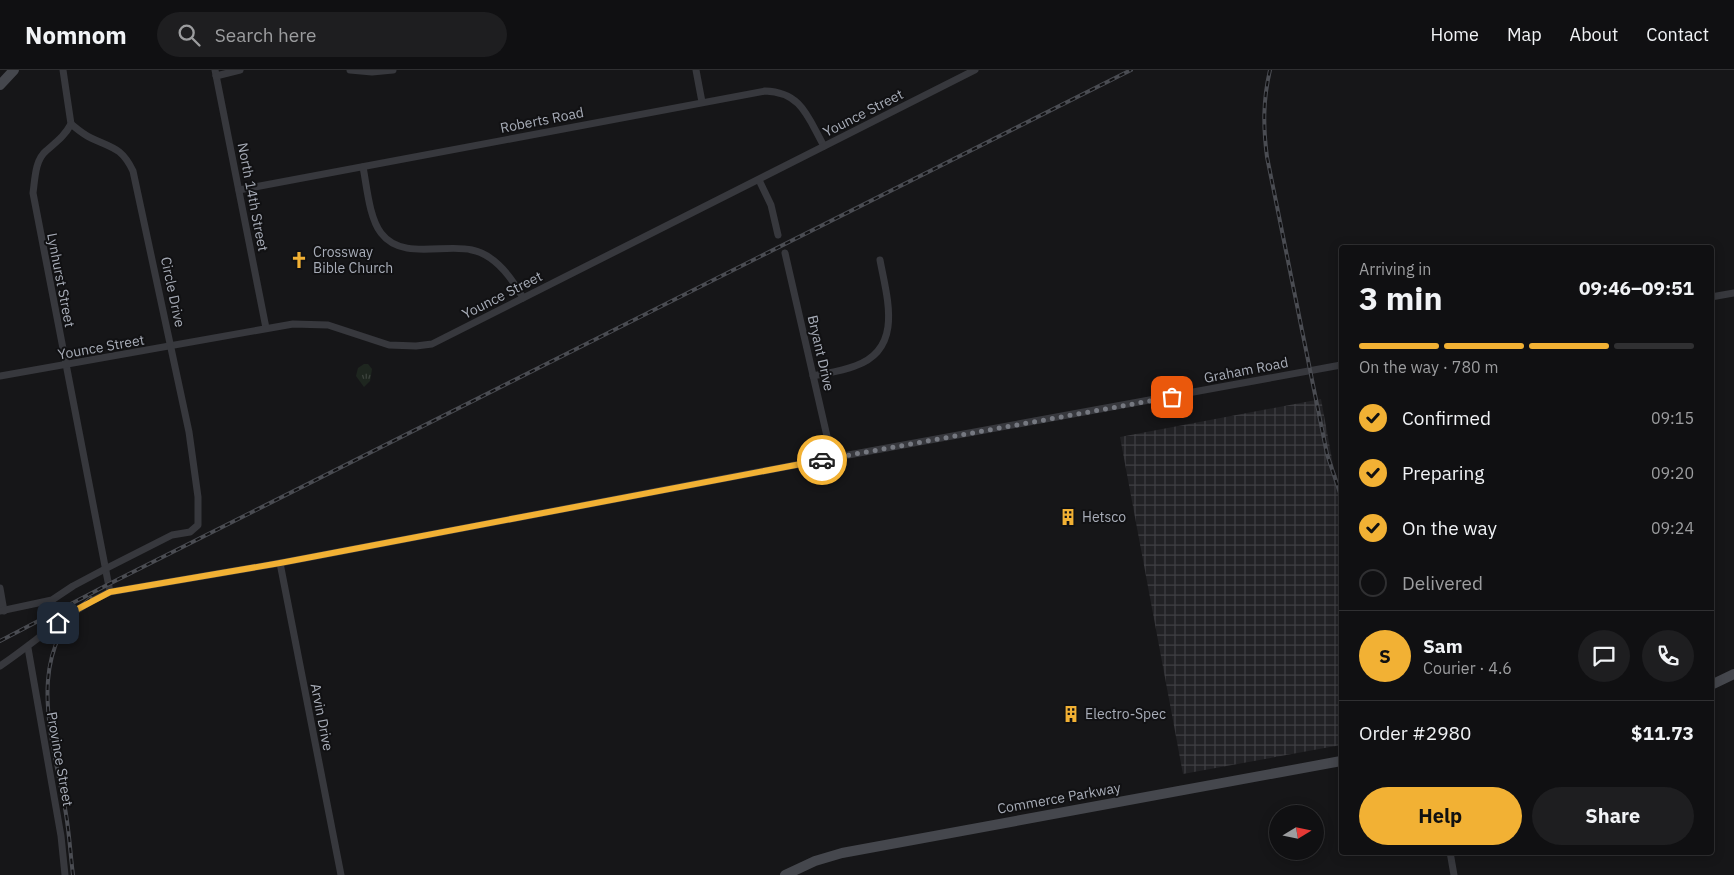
<!DOCTYPE html>
<html lang="en">
<head>
<meta charset="utf-8">
<style>
	body { margin:0; font-family:"IBM Plex Sans",sans-serif; background:#1e1e20; color:#f1f3f6; height:100vh; display:flex; flex-direction:column; font-size:19px; white-space:nowrap }
	* { box-sizing:border-box; margin:0 }
	p { font-size:16px; color:#9c9d9f }
	.icon { flex:none; width:28px; height:28px; fill:none; stroke:currentColor; stroke-width:2; stroke-linecap:round; stroke-linejoin:round }
	.map { position:relative; flex:1; overflow:hidden }
	.side { position:absolute; left:1339px; top:175px; width:375px; height:610px; display:flex; flex-direction:column; background:#101012; border-radius:5px; box-shadow:0 2px 12px #0003,0 0 0 1px #303032 }
	.side>* { flex:none }
	.needle { width:32px; rotate:80deg }
	.fabs { position:absolute; left:1269px; top:735px; display:grid; gap:10px }
	.fabs a { display:grid; place-items:center; width:55px; height:55px; border-radius:50%; background:#101012; box-shadow:0 2px 12px #0003,0 0 0 1px #303032; font-size:25px }
	.pin { position:absolute; display:grid; place-items:center; width:42px; height:42px; color:#fff; margin:-21px; border-radius:10px; box-shadow:0 2px 8px #0006 }
	.courier { position:absolute; display:grid; place-items:center; width:50px; height:50px; margin:-25px; border:4px solid #f2b134; border-radius:50%; background:#fff; color:#222; box-shadow:0 1px 6px #0007 }
	.overview em { font-style:normal; font-weight:700 }
	.overview div { display:flex; flex-direction:column-reverse }
	.overview { display:flex; align-items:center; justify-content:space-between; height:85px; padding:0 20px }
	h1 { font-size:32px; font-weight:700; line-height:38px }
	.bar { display:grid; grid-template-columns:repeat(4,1fr); gap:8px 5px; align-content:center; height:60px; padding:0 20px }
	.bar i { height:6px; border-radius:4px; background:#303032 }
	.bar .active { background:#f2b134 }
	.bar p { grid-column:span 4 }
	.line { display:flex; align-items:center; gap:12px; padding:0 20px; border-top:1px solid #303032 }
	.line div { flex:1 }
	.round { display:grid; place-items:center; flex:none; width:52px; height:52px; border-radius:26px; background:#1e1e20 }
	ol { padding:0 20px; list-style:none }
	li { display:flex; align-items:center; gap:15px; height:55px }
	li p { margin-inline-start:auto }
	li .icon { padding:5px; border-radius:50%; background:#f2b134; color:#111; stroke-width:4 }
	li:last-child { color:#9c9d9f }
	li i { width:28px; height:28px; border:2px solid #303032; border-radius:50% }
	.primary-button { display:flex; gap:10px; margin-top:auto; padding:10px 20px }
	.primary-button a { flex:1; height:58px; border-radius:30px; background:#f2b134; color:#111; font-size:20px; font-weight:700; line-height:58px; text-align:center }
	.primary-button a+a { background:#1e1e20; color:#f1f3f6 }
	header { display:flex; align-items:center; gap:30px; box-sizing:border-box; height:70px; padding:0 25px; background:#101012; border-bottom:1px solid #303032 }
	header strong { font-size:24px }
	nav { display:flex; gap:28px; margin-inline-start:auto; font-size:18px }
	.search { width:350px; height:45px; background:#1e1e20; display:flex; align-items:center; gap:12px; box-sizing:border-box; padding:0 18px; border-radius:28px; color:#9c9d9f; font-size:19px }
	.map>svg:first-child { display:block }
	.industrial { fill:url(#industrial-grid) }
	.grass { fill:url(#grass-tufts) }
	.lines { fill:none; stroke-linecap:round; stroke-linejoin:round }
	.street { stroke:#37383d; stroke-width:7 }
	.secondary { stroke:#45474d; stroke-width:10 }
	.rail-casing { stroke:#4a4c52; stroke-width:4 }
	.rail { stroke:#111113; stroke-width:2; stroke-dasharray:5.5; stroke-linecap:butt }
	.done { stroke:#757880; stroke-width:5; stroke-dasharray:0 9 }
	.route { stroke:#f2b134; stroke-width:6 }
	.labels { text-anchor:middle; dominant-baseline:central; stroke-width:4; stroke-linejoin:round; paint-order:stroke }
	.street-label { font-size:14px; fill:#a8adb8; stroke:#111113 }
	.poi-label { font-size:14px; fill:#a8adb8; stroke:#111113; text-anchor:start }
</style>
</head>
<body>
<header>
<strong>Nomnom</strong>
<div class="search"><svg class="icon" aria-label="search" viewBox="0 0 24 24"><circle cx="10" cy="10" r="6"/><path d="M15 15l6 6"/></svg>Search here</div>
<nav><a>Home</a><a>Map</a><a>About</a><a>Contact</a></nav>
</header>
<div class="map">
<svg width="1734" height="805" viewBox="0 0 1734 805">
	<defs>
		<pattern id="industrial-grid" width="8" height="8" patternUnits="userSpaceOnUse" patternTransform="scale(1.25)"><rect width="8" height="8" fill="#222225"/><path d="M0 4h8M4 0v8" fill="none" stroke="#3f3f43"/></pattern>
		<pattern id="grass-tufts" width="24" height="20" patternUnits="userSpaceOnUse" patternTransform="scale(1.25)"><rect width="24" height="20" fill="#1e261f"/><path d="M3 7l-1-3M5 7V3M7 7l1-3M15 17l-1-3M17 17v-4M19 17l1-3" fill="none" stroke="#3c433d"/></pattern>
	</defs>
	<rect width="100%" height="100%" fill="#161618"/>
	<path class="industrial" d="M1321 329 1334 400 1341 415V675L1183 704 1120 367Z"/>
	<path class="grass" d="M364 294H368L372 299 370 311 364 317 356 306 358 298Z"/>
	<g class="lines">
		<g class="street">
			<path d="M63 0 71 54C64 67 56 72 46 81 35 90 35 109 33 123L110 522 280 493 832 388 1341 295"/>
			<path d="M215 0 266 258"/>
			<path d="M350 0 372 2 393 0"/>
			<path d="M696 0 702 32"/>
			<path d="M216 6 240 0"/>
			<path d="M363 97C367 117 369 147 381 163 402 191 445 173 472 180 496 185 512 208 523 228"/>
			<path d="M759 110 771 135 778 165"/>
			<path d="M239 120 765 21C802 22 808 48 824 76"/>
			<path d="M785 183 832 388"/>
			<path d="M1711 227 1734 223"/>
			<path d="M0 306 293 254 328 255 389 275 416 276 432 274 975 0"/>
			<path d="M813 306C827 303 842 301 855 296 904 279 887 228 880 190"/>
			<path d="M280 493 341 805"/>
			<path d="M0 518 4 541"/>
			<path d="M0 541 52 530 73 516 105 499 172 465 190 462 198 455V427L189 362 133 101C122 78 113 78 91 68 84 65 77 59 71 54"/>
			<path d="M28 578 61 766 65 805"/>
			<path d="M0 596C37 571 69 540 110 522"/>
			<path d="M1450 782 1454 805"/>
		</g>
		<g class="secondary">
			<path d="M0 15 14 0"/>
			<path d="M1711 615 1734 604"/>
			<path d="M785 805 815 791 842 783 1341 691"/>
		</g>
		<g class="rail-casing">
			<g id="rail">
				<path d="M1270 0C1263 30 1263 56 1267 87L1327 384 1341 426"/>
				<path d="M0 571 109 514 1131 0"/>
				<path d="M73 805C70 781 69 757 64 733 51 664 24 579 91 528"/>
			</g>
		</g>
		<use href="#rail" class="rail"/>
	</g>
	<g class="lines">
		<path class="done" d="M822 390 1172 327"/>
		<path class="route" d="M58 553 74 541 110 522 280 493 822 390"/>
	</g>
	<defs>
		<g id="church-bare" transform="scale(1.35)"><path d="M-1.2-6h2.4v3.5h3.3v2.4h-3.3V6h-2.4V-.1h-3.3v-2.4h3.3Z" fill="#f2b134" stroke="#111113" stroke-width="2.5" paint-order="stroke"/></g>
		<g id="building-bare" transform="scale(1.35)"><path d="M-4-6H4V6H1V3H-1V6H-4ZM-2.5-4.3h1.7v1.8h-1.7ZM.8-4.3h1.7v1.8H.8ZM-2.5-1h1.7V.8h-1.7ZM.8-1h1.7V.8H.8Z" fill="#f2b134" stroke="#111113" stroke-width="2.5" paint-order="stroke"/></g>
	</defs>
	<g fill-rule="evenodd">
		<use href="#church-bare" x="299" y="190"/>
		<use href="#building-bare" x="1068" y="447"/>
		<use href="#building-bare" x="1071" y="644"/>
	</g>
	<g class="labels">
		<g class="street-label">
			<text transform="translate(863 43) rotate(-27)">Younce Street</text>
			<text transform="translate(542 50) rotate(-11)">Roberts Road</text>
			<text transform="translate(253 127) rotate(79)">North 14th Street</text>
			<text transform="translate(61 210) rotate(79)">Lynhurst Street</text>
			<text transform="translate(173 222) rotate(78)">Circle Drive</text>
			<text transform="translate(502 225) rotate(-27)">Younce Street</text>
			<text transform="translate(101 277) rotate(-10)">Younce Street</text>
			<text transform="translate(821 283) rotate(77)">Bryant Drive</text>
			<text transform="translate(1246 300) rotate(-11)">Graham Road</text>
			<text transform="translate(322 647) rotate(79)">Arvin Drive</text>
			<text transform="translate(60 689) rotate(80)">Province Street</text>
			<text transform="translate(1059 728) rotate(-10)">Commerce Parkway</text>
		</g>
		<g class="poi-label">
			<text x="313" y="182">Crossway<tspan x="313" dy="16">Bible Church</tspan></text>
			<text x="1082" y="447">Hetsco</text>
			<text x="1085" y="644">Electro-Spec</text>
		</g>
	</g>
</svg>
<div class="fabs">
<a><svg class="needle" viewBox="-14 -14 28 28"><path d="M0-13l5 13h-10z" fill="#e53935"/><path d="M0 13l5-13h-10z" fill="#9c9d9f"/></svg></a>
</div>
<div class="pin" style="left:1172px;top:327px;background:#ea580c"><svg class="icon" aria-label="bag" viewBox="0 0 24 24"><path d="M5 8h14l-1 12H6zM9 8a3 3 0 0 1 6 0"/></svg></div>
<div class="pin" style="left:58px;top:553px;background:#1f2937"><svg class="icon" aria-label="home" viewBox="0 0 24 24"><path d="M3 11l9-7 9 7M6 9v11h12V9"/></svg></div>
<div class="courier" style="left:822px;top:390px"><svg class="icon" aria-label="car" viewBox="0 0 24 24"><path d="M5 17H2v-5l4-1 3-4h7l3 4 3 1v5h-3M9 17h6M6 11h13"/><circle cx="7" cy="17" r="2"/><circle cx="17" cy="17" r="2"/></svg></div>
<section class="side">
<div class="overview"><div><h1>3 min</h1><p>Arriving in</p></div><em>09:46–09:51</em></div>
<div class="bar"><i class="active"></i><i class="active"></i><i class="active"></i><i></i><p>On the way · 780 m</p></div>
<ol>
<li><svg class="icon" aria-label="check" viewBox="0 0 24 24"><path d="M5 12l5 5 9-10"/></svg>Confirmed<p>09:15</p></li>
<li><svg class="icon" aria-label="check" viewBox="0 0 24 24"><path d="M5 12l5 5 9-10"/></svg>Preparing<p>09:20</p></li>
<li><svg class="icon" aria-label="check" viewBox="0 0 24 24"><path d="M5 12l5 5 9-10"/></svg>On the way<p>09:24</p></li>
<li><i></i>Delivered</li>
</ol>
<div class="line" style="height:90px"><b class="round" style="background:#f2b134;color:#111">S</b><div><b>Sam</b><p>Courier · 4.6</p></div><a class="round"><svg class="icon" aria-label="chat" viewBox="0 0 24 24"><path d="M4 5h16v11H9l-5 4z"/></svg></a><a class="round"><svg class="icon" aria-label="phone" viewBox="0 0 24 24"><path d="M5 4h4l2 5-3 2q2 4 5 5l2-3 5 2v4C11 20 4 13 5 4z"/></svg></a></div>
<div class="line" style="height:65px"><div>Order #2980</div><b>$11.73</b></div>
<div class="primary-button"><a>Help</a><a>Share</a></div>
</section>
</div>
</body>
</html>
